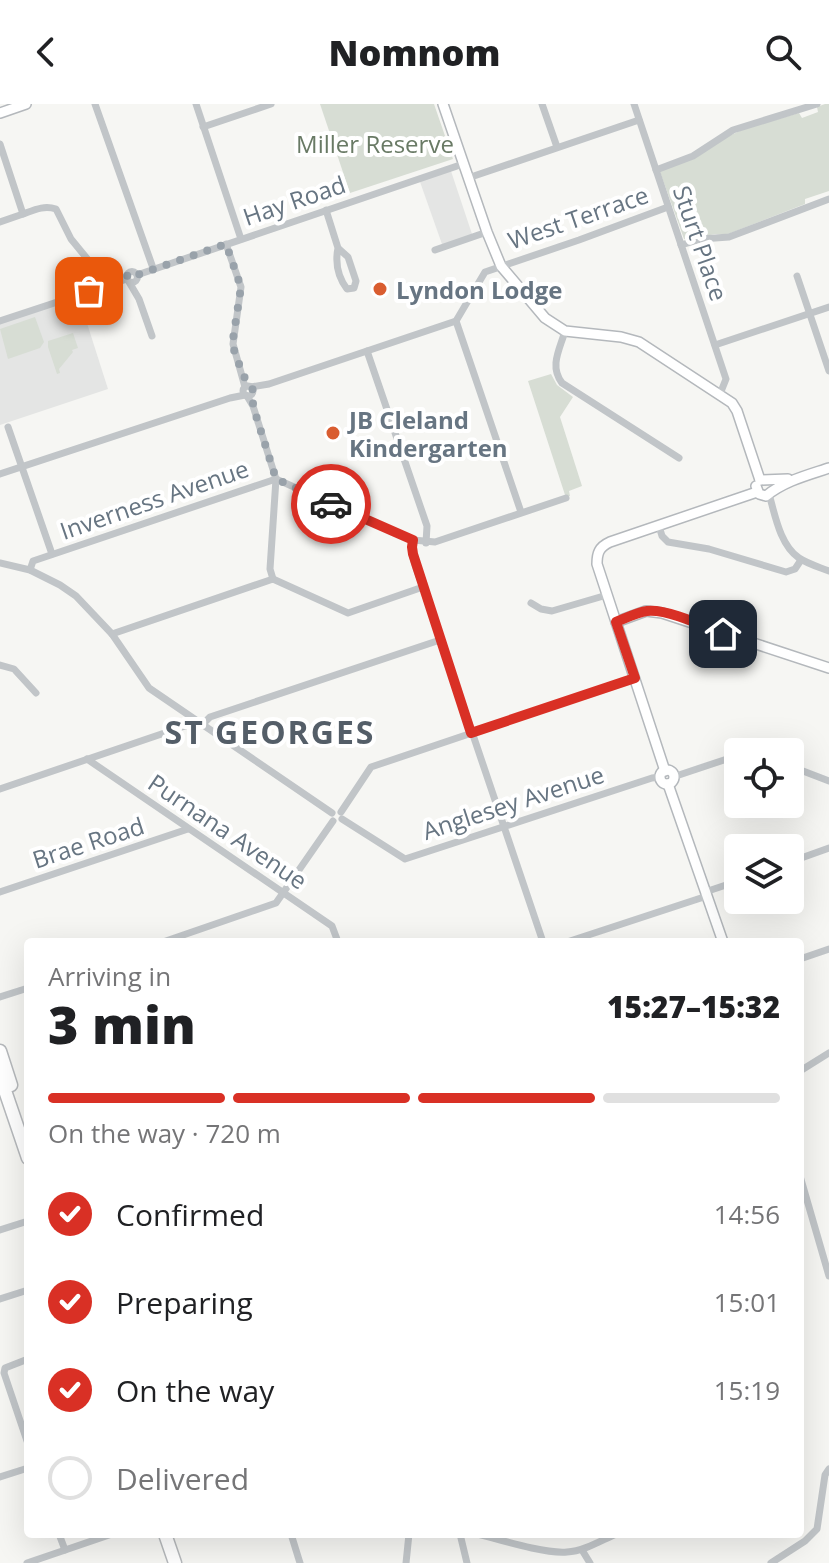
<!DOCTYPE html>
<html lang="en">
<head>
<meta charset="utf-8">
<style>
	body { margin:0; font-family:"Open Sans",sans-serif; background:#f2f2f2; color:#202124; height:100vh; display:flex; flex-direction:column; font-size:30px; white-space:nowrap }
	* { box-sizing:border-box; margin:0 }
	p { font-size:26px; color:#757577 }
	.icon { flex:none; width:44px; height:44px; fill:none; stroke:currentColor; stroke-width:2; stroke-linecap:round; stroke-linejoin:round }
	.map { position:relative; flex:1; overflow:hidden }
	.sheet { position:absolute; left:24px; top:834px; width:780px; height:600px; display:flex; flex-direction:column; background:#fff; border-radius:8px; box-shadow:0 8px 32px #0002 }
	.sheet>* { flex:none }
	.controls { position:absolute; left:724px; top:634px; display:grid; gap:16px }
	.controls a { display:grid; place-items:center; width:80px; height:80px; border-radius:8px; background:#fff; box-shadow:0 8px 32px #0002; font-size:40px }
	.pin { position:absolute; display:grid; place-items:center; width:68px; height:68px; color:#fff; margin:-34px; border-radius:16px; box-shadow:0 4px 12px #0006 }
	.courier { position:absolute; display:grid; place-items:center; width:80px; height:80px; margin:-40px; border:6px solid #d93025; border-radius:50%; background:#fff; color:#222; box-shadow:0 2px 10px #0007 }
	.headline em { font-style:normal; font-weight:800 }
	.headline div { display:flex; flex-direction:column-reverse }
	.headline { display:flex; align-items:center; justify-content:space-between; height:136px; padding:0 24px }
	h1 { font-size:52px; font-weight:800; line-height:60px }
	.bar { display:grid; grid-template-columns:repeat(4,1fr); gap:12px 8px; align-content:center; height:96px; padding:0 24px }
	.bar i { height:10px; border-radius:6px; background:#e0e0e0 }
	.bar .active { background:#d93025 }
	.bar p { grid-column:span 4 }
	ol { padding:0 24px; list-style:none }
	li { display:flex; align-items:center; gap:24px; height:88px }
	li p { margin-inline-start:auto }
	li .icon { padding:8px; border-radius:50%; background:#d93025; color:#fff; stroke-width:4 }
	li:last-child { color:#757577 }
	li i { width:44px; height:44px; border:4px solid #e0e0e0; border-radius:50% }
	header { display:flex; justify-content:space-between; align-items:center; height:104px; padding:0 24px; background:#fff; font-size:36px; font-weight:800 }
	.map>svg:first-child { display:block }
	.built { fill:#e4e5e4 }
	.green { fill:#d7ddd4 }
	.lines { fill:none; stroke-linecap:round; stroke-linejoin:round }
	.secondary-casing { stroke:#b4b8bc; stroke-width:12 }
	.highway-casing { stroke:#b6b9bc; stroke-width:15 }
	.street { stroke:#c1c5c8; stroke-width:7 }
	.secondary { stroke:#fff; stroke-width:9 }
	.highway { stroke:#fff; stroke-width:12 }
	.done { stroke:#99a2aa; stroke-width:8; stroke-dasharray:0 14.4 }
	.route { stroke:#d93025; stroke-width:10 }
	.poi-dot { fill:#d95d30; stroke:#fff; stroke-width:3 }
	.labels { text-anchor:middle; dominant-baseline:central; stroke-width:8; stroke-linejoin:round; paint-order:stroke }
	.park-label { font-size:24px; fill:#697a65; stroke:#fff }
	.street-label { font-size:24px; fill:#677582; stroke:#fff }
	.poi-label { font-size:24px; font-weight:bold; fill:#677582; stroke:#fff; text-anchor:start }
	.district-label { font-size:32px; font-weight:bold; letter-spacing:2px; fill:#545e68; stroke:#fff }
</style>
</head>
<body>
<header><svg class="icon" aria-label="back" viewBox="0 0 24 24"><path d="M15 5l-7 7 7 7"/></svg>Nomnom<svg class="icon" aria-label="search" viewBox="0 0 24 24"><circle cx="10" cy="10" r="6"/><path d="M15 15l6 6"/></svg></header>
<div class="map">
<svg width="829" height="1459" viewBox="0 0 829 1459">
	<rect width="100%" height="100%" fill="#f6f6f3"/>
	<g class="built">
		<path d="M450 64 473 133 443 143 419 75Z"/>
		<path d="M78 191 108 285 0 321V217Z"/>
	</g>
	<g class="green">
		<path d="M320 0H434L453 55 350 89Z"/>
		<path d="M825 0H829V87L805 95V100L728 130H715L688 136 684 135 659 65 695 54 729 32 744 25 799 9 802 14 818 8 817 3Z"/>
		<path d="M35 213 44 238 40 244 8 255 0 225Z"/>
		<path d="M73 229 78 244 72 246 73 248 59 265 60 269 57 270 48 243V237Z"/>
		<path d="M551 270 557 281 573 293 560 313 582 382 569 387 570 392 566 394 528 277Z"/>
	</g>
	<g class="lines">
		<g class="secondary-casing">
			<g id="secondary">
				<path d="M443 0 487 128 501 162 545 214 565 227 621 233 639 238 732 299 737 307 760 376"/>
				<path d="M0 9 26 0"/>
				<path d="M760 376 788 375"/>
				<path d="M756 382 759 390 766 392C784 377 808 371 829 364"/>
				<path d="M616 518 646 507 662 509 829 564"/>
				<circle cx="667" cy="673" r="7"/>
				<path d="M665 667 597 460C597 449 599 443 610 438L757 388"/>
				<path d="M668 680 723 838"/>
			</g>
		</g>
		<g class="highway-casing">
			<g id="highway">
				<path d="M0 947 11 981"/>
				<path d="M0 972 28 1054"/>
				<path d="M165 1430 175 1459"/>
			</g>
		</g>
		<g class="street">
			<path d="M95 0 153 164"/>
			<path d="M196 0 241 135"/>
			<path d="M542 0 557 43"/>
			<path d="M634 0 726 275 720 290"/>
			<path d="M203 23 271 0"/>
			<path d="M0 40 23 110C34 106 44 101 56 105L71 135 103 174 106 182"/>
			<path d="M656 66 693 52 733 26 817 0"/>
			<path d="M468 74 639 16"/>
			<path d="M326 106 338 144 348 153 356 177 354 184 347 185C338 173 335 159 338 144"/>
			<path d="M0 118 23 110"/>
			<path d="M226 140 241 183 233 240 245 283"/>
			<path d="M681 141 701 135 729 133 829 95"/>
			<path d="M435 146 487 128"/>
			<circle cx="132" cy="173" r="5.5"/>
			<path d="M137 171 463 60"/>
			<path d="M797 172 829 267"/>
			<path d="M129 178 139 195 152 232"/>
			<path d="M0 217 127 175"/>
			<path d="M456 217 521 408"/>
			<path d="M565 227C560 245 549 262 562 279L679 354"/>
			<path d="M715 241 829 203"/>
			<path d="M367 247 427 422 426 439"/>
			<circle cx="248" cy="287" r="5"/>
			<path d="M251 283 269 280 456 217 485 168 579 136 668 103"/>
			<path d="M247 292 253 302 276 375 270 465 273 475"/>
			<path d="M8 323 52 450"/>
			<path d="M0 370 230 294 245 291"/>
			<path d="M769 390C775 411 780 441 799 454 808 460 819 463 829 467"/>
			<path d="M659 422 662 432 668 438 709 445 786 468 795 465 801 456"/>
			<path d="M413 436C409 451 418 469 423 483L543 838"/>
			<path d="M0 459 30 466 60 481 76 492 112 530 149 584 332 709"/>
			<path d="M30 466 33 457 276 375 413 436 435 438 566 394"/>
			<path d="M531 499 541 505 552 507 607 491"/>
			<path d="M112 530 273 475 348 509 423 483"/>
			<path d="M0 561 14 565 36 589"/>
			<path d="M202 621 210 613 440 536"/>
			<path d="M87 655 332 822 338 838"/>
			<path d="M790 662 829 677"/>
			<path d="M673 673 727 655 738 654"/>
			<path d="M0 685 185 622 193 615"/>
			<path d="M341 708 371 663 635 574"/>
			<path d="M342 715 405 755 652 674 660 673"/>
			<path d="M790 758 829 744"/>
			<path d="M0 788 188 725"/>
			<path d="M705 788 738 777"/>
			<path d="M163 838 276 799 333 717"/>
			<path d="M567 838 707 792"/>
			<path d="M800 855 829 845"/>
			<path d="M0 893 28 884"/>
			<path d="M800 967 829 949"/>
			<path d="M800 1072 829 1172"/>
			<path d="M0 1126 28 1117"/>
			<path d="M0 1195 28 1186"/>
			<path d="M28 1255 5 1264 4 1269 28 1340"/>
			<path d="M0 1373 28 1364"/>
			<path d="M59 1430 65 1446"/>
			<path d="M291 1430 300 1459"/>
			<path d="M460 1430 467 1459"/>
			<path d="M478 1430C501 1436 545 1450 567 1448 584 1447 600 1437 616 1430"/>
			<path d="M582 1446 590 1459"/>
			<path d="M27 1459 112 1430"/>
			<path d="M406 1459 409 1430"/>
			<path d="M771 1459 805 1437 817 1425 825 1371 829 1365"/>
		</g>
		<use href="#secondary" class="secondary"/>
		<use href="#highway" class="highway"/>
	</g>
	<g class="lines">
		<path class="done" d="M89 187 127 175V172L131 168 137 171 226 140 241 183 233 235 234 246 243 271 253 286V302L276 375 331 400"/>
		<path class="route" d="M331 400 413 436 412 443 413 450 471 629 635 574 616 518C626 514 638 508 647 507 669 505 703 522 723 530"/>
	</g>
	<g class="poi-dot">
		<circle cx="380" cy="185" r="8"/>
		<circle cx="333" cy="329" r="8"/>
	</g>
	<g class="labels">
		<g class="park-label">
			<text x="375" y="39">Miller Reserve</text>
		</g>
		<g class="street-label">
			<text transform="translate(294 96) rotate(-19)">Hay Road</text>
			<text transform="translate(578 113) rotate(-19)">West Terrace</text>
			<text transform="translate(701 139) rotate(71)">Sturt Place</text>
			<text transform="translate(154 395) rotate(-19)">Inverness Avenue</text>
			<text transform="translate(513 698) rotate(-18)">Anglesey Avenue</text>
			<text transform="translate(228 727) rotate(34)">Purnana Avenue</text>
			<text transform="translate(88 738) rotate(-18)">Brae Road</text>
		</g>
		<g class="poi-label">
			<text x="396" y="185">Lyndon Lodge</text>
			<text x="349" y="315">JB Cleland<tspan x="349" dy="28">Kindergarten</tspan></text>
		</g>
		<g class="district-label">
			<text x="270" y="627">ST GEORGES</text>
		</g>
	</g>
</svg>
<div class="controls">
<a><svg class="icon" aria-label="locate" viewBox="0 0 24 24"><circle cx="12" cy="12" r="6"/><path d="M12 2v4M12 18v4M2 12h4M18 12h4"/></svg></a>
<a><svg class="icon" aria-label="layers" viewBox="0 0 24 24"><path d="M12 4l9 5-9 5-9-5zM3 14l9 5 9-5"/></svg></a>
</div>
<div class="pin" style="left:89px;top:187px;background:#ea580c"><svg class="icon" aria-label="bag" viewBox="0 0 24 24"><path d="M5 8h14l-1 12H6zM9 8a3 3 0 0 1 6 0"/></svg></div>
<div class="pin" style="left:723px;top:530px;background:#1f2937"><svg class="icon" aria-label="home" viewBox="0 0 24 24"><path d="M3 11l9-7 9 7M6 9v11h12V9"/></svg></div>
<div class="courier" style="left:331px;top:400px"><svg class="icon" aria-label="car" viewBox="0 0 24 24"><path d="M5 17H2v-5l4-1 3-4h7l3 4 3 1v5h-3M9 17h6M6 11h13"/><circle cx="7" cy="17" r="2"/><circle cx="17" cy="17" r="2"/></svg></div>
<section class="sheet">
<div class="headline"><div><h1>3 min</h1><p>Arriving in</p></div><em>15:27–15:32</em></div>
<div class="bar"><i class="active"></i><i class="active"></i><i class="active"></i><i></i><p>On the way · 720 m</p></div>
<ol>
<li><svg class="icon" aria-label="check" viewBox="0 0 24 24"><path d="M5 12l5 5 9-10"/></svg>Confirmed<p>14:56</p></li>
<li><svg class="icon" aria-label="check" viewBox="0 0 24 24"><path d="M5 12l5 5 9-10"/></svg>Preparing<p>15:01</p></li>
<li><svg class="icon" aria-label="check" viewBox="0 0 24 24"><path d="M5 12l5 5 9-10"/></svg>On the way<p>15:19</p></li>
<li><i></i>Delivered</li>
</ol>
</section>
</div>
</body>
</html>
